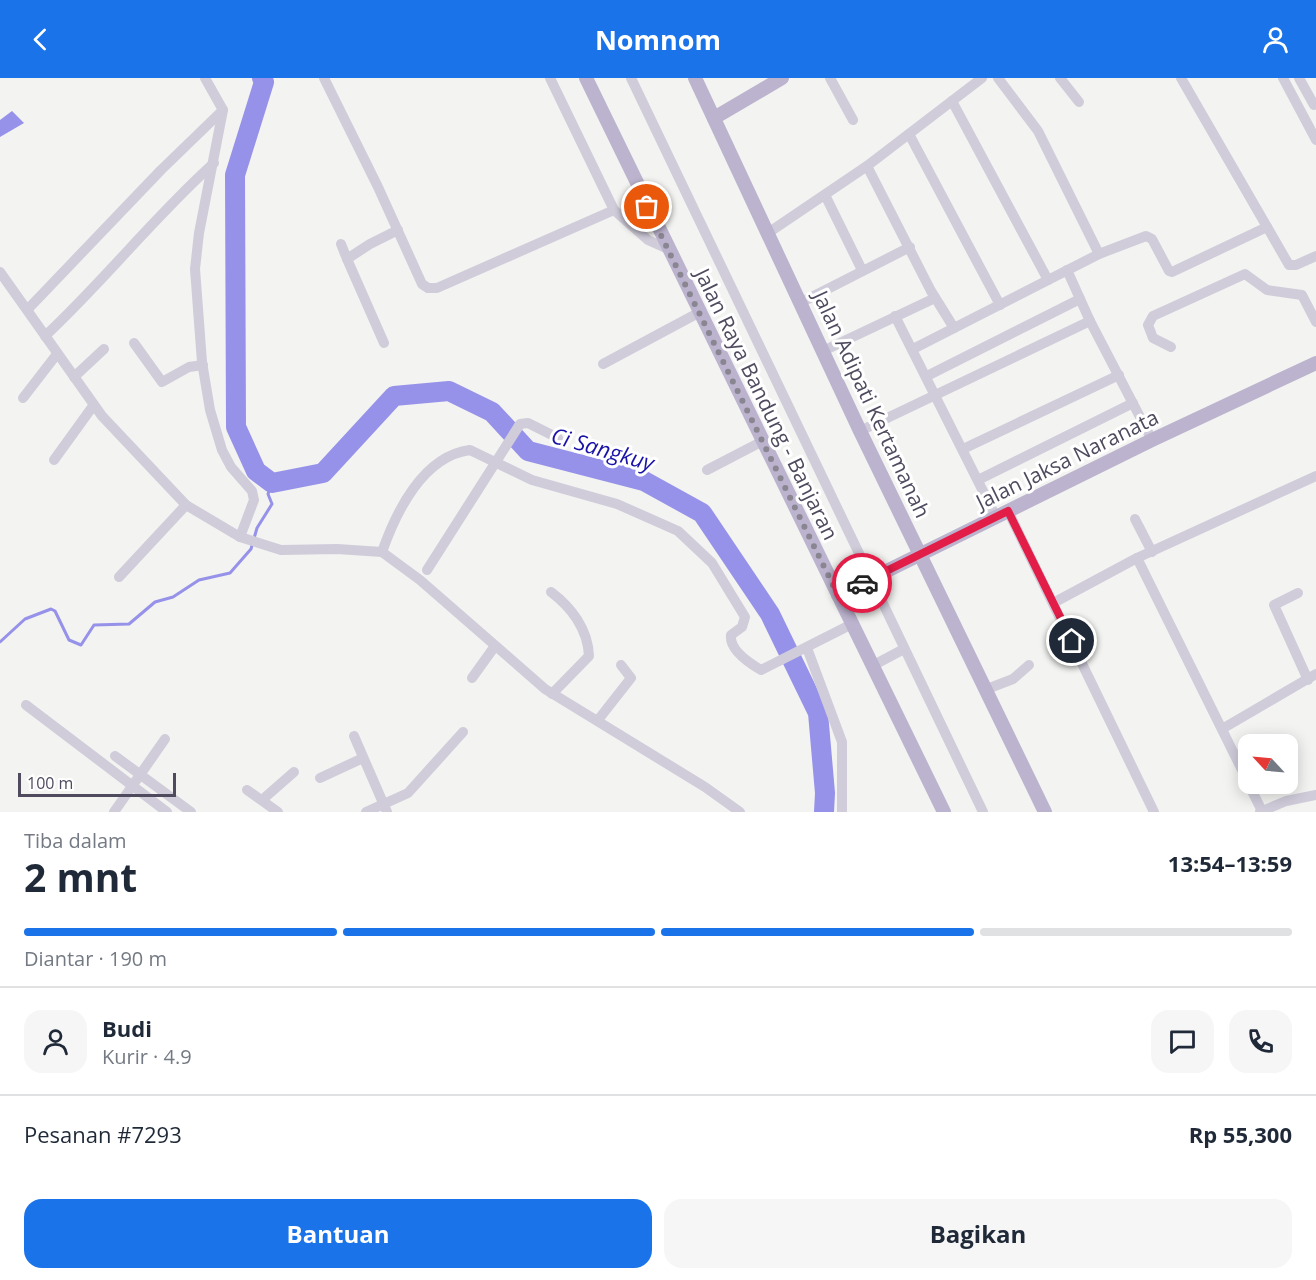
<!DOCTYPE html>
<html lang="id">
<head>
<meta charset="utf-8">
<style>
	body { margin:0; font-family:"Open Sans",sans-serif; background:#f6f6f7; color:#1f2937; height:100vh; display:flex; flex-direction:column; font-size:22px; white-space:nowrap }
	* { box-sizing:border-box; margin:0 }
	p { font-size:20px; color:#747a83 }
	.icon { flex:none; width:33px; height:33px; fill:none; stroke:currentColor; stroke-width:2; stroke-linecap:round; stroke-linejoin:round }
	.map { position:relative; height:734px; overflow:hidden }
	.drawer { display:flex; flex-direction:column; background:#fff; flex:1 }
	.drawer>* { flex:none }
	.needle { width:39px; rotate:296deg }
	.buttons { position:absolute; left:1238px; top:656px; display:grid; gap:12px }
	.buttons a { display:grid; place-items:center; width:60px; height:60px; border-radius:12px; background:#fff; box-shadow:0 3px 15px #0003; font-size:30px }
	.scale { position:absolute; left:18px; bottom:15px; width:158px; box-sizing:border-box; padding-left:6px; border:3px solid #504a5e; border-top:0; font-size:16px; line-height:21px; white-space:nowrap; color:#504a5e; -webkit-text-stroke:4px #fff; paint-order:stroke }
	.pin { position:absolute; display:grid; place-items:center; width:51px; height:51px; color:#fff; margin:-26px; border:3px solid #fff; border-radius:50%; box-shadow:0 2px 6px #0007 }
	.courier { position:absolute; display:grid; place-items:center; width:60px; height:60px; margin:-30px; border:4px solid #e11d48; border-radius:50%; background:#fff; color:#222; box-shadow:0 2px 8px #0007 }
	.summary em { font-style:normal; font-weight:700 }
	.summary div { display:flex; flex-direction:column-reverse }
	.summary { display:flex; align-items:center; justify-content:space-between; height:102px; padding:0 24px }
	h1 { font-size:39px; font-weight:700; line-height:45px }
	.bar { display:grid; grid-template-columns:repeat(4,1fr); gap:9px 6px; align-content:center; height:72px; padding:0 24px }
	.bar i { height:8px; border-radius:4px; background:#e0e1e3 }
	.bar .current { background:#1a73e8 }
	.bar p { grid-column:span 4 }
	.line { display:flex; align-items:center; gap:15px; padding:0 24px; border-top:2px solid #e0e1e3 }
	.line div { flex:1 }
	.round { display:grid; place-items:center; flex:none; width:63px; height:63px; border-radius:18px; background:#f6f6f7 }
	.action { display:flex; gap:12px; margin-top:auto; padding:12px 24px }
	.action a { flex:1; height:69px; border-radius:18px; background:#1a73e8; color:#fff; font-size:24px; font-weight:700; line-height:69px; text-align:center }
	.action a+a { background:#f6f6f7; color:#1f2937 }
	header { display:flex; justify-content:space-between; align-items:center; height:78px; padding:0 24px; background:#1a73e8; color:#fff; font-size:27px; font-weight:700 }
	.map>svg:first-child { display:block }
	.water { fill:#9692e9 }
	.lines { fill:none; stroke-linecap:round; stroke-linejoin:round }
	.stream { stroke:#9692e9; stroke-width:3 }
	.river { stroke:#9692e9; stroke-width:20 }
	.minor { stroke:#d0ccda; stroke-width:10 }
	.major { stroke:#bcb3ce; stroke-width:14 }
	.done { stroke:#898591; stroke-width:6; stroke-dasharray:0 10.8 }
	.route { stroke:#e11d48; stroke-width:8 }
	.labels { text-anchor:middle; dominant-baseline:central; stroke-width:6; stroke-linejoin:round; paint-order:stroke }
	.street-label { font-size:21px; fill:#504a5e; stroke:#fff }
	.water-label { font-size:22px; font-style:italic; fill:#1a13a8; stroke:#fff }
</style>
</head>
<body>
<header><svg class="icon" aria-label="back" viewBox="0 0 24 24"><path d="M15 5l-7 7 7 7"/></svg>Nomnom<svg class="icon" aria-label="person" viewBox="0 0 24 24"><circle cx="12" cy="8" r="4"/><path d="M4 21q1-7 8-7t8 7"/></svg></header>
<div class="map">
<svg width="1316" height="734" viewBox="0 0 1316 734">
	<rect width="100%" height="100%" fill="#f3f3f1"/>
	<path class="water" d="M12 33 24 45 0 59V42Z"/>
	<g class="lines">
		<path class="stream" d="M0 564 25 541 51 531 55 533 69 562 81 567 94 547 129 546 155 524 173 519 199 502 230 495 251 471 257 450 272 426 268 416 272 405"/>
		<path class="river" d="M262 0 264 4 235 97 236 349 256 393 272 405 323 395 394 318 449 313 492 334 528 373 644 403 702 435 770 536 818 635 825 715 824 734"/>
		<g class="minor">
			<path d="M205 0 223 32 199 155 195 191 202 284 210 332 222 372 231 389 252 413 254 422 240 459"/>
			<path d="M324 0 378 109 422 206 428 210H437L614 132 648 162 668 171"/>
			<path d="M550 0 614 132"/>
			<path d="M631 0 983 734"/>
			<path d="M830 0 853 42"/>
			<path d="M998 0 1038 53 1099 176"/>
			<path d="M1060 0 1079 24"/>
			<path d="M1181 0 1289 187H1296L1316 178"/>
			<path d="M1283 0 1316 62"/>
			<path d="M1299 0 1314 27"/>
			<path d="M952 23 1048 202"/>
			<path d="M909 56 1000 227"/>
			<path d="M867 88 931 213 954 250"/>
			<path d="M825 117 862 192"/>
			<path d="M768 155 867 88 982 0"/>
			<path d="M341 166 347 181"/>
			<path d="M1067 192 1090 243 1152 362"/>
			<path d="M0 194 102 338 186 427 240 459 281 472 337 471 382 474 420 502 545 611 705 709 740 734"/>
			<path d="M800 225 910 169"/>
			<path d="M28 231 161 92 223 32"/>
			<path d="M895 238 996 439"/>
			<path d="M45 258C104 203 154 139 214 85"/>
			<path d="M134 265 162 304 189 289 203 287"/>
			<path d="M384 265 347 181 370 166 398 152"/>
			<path d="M1171 269 1153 260 1148 247 1153 238 1245 196 1267 212 1302 217 1316 244"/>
			<path d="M913 271 1099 176 1146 158 1152 161 1169 193 1172 194 1267 149"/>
			<path d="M823 273 935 220"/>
			<path d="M603 286 700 234"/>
			<path d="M927 298 1080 221"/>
			<path d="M74 299 104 271"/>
			<path d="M23 320 57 276"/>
			<path d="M860 353 1090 243"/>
			<path d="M963 371 1119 297"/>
			<path d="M54 382 93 328"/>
			<path d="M707 392 763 363"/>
			<path d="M978 402 1133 325"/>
			<path d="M1008 433 1154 734"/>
			<path d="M1135 441 1152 474"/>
			<path d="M382 474C396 434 423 378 470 372L532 402 617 426 678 453 712 485 745 539 742 549 731 557C729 572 749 585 761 592L852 546"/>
			<path d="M427 492 520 346 528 345 558 360"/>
			<path d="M119 499 186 427"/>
			<path d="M551 514C571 529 588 551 589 578L552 616"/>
			<path d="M1298 515 1274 527 1308 602"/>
			<path d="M1055 524 1137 480"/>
			<path d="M807 570 842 664V734"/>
			<path d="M872 588 904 571"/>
			<path d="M472 600 495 568"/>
			<path d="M987 611 1013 601 1029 587"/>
			<path d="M26 627 167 734"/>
			<path d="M598 642 631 600 621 587"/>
			<path d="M1222 651 1316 596"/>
			<path d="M354 658 387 734"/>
			<path d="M115 678 191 734"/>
			<path d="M320 700 363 680"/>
			<path d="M1248 704 1137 480 1316 398"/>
			<path d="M1248 705 1262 733"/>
			<path d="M247 712 278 734"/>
			<path d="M262 722 294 694"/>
			<path d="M114 734 165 661"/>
			<path d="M366 734 408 715 463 654"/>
			<path d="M1260 734 1286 723 1316 717"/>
		</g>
		<g class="major">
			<path d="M586 0 944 734"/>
			<path d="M695 0 860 353 1045 734"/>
			<path d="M714 40 782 0"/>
			<path d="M838 517 1152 362 1316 285"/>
		</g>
	</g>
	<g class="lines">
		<path class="done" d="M647 129 838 517 862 505"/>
		<path class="route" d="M862 505 1008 433 1072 563"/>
	</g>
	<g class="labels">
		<g class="street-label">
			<text transform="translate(767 326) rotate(64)">Jalan Raya Bandung - Banjaran</text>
			<text transform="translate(872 326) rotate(65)">Jalan Adipati Kertamanah</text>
			<text transform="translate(1067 381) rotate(-26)">Jalan Jaksa Naranata</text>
		</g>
		<g class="water-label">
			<text transform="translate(603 370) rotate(16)">Ci Sangkuy</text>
		</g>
	</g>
</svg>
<div class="buttons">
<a><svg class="needle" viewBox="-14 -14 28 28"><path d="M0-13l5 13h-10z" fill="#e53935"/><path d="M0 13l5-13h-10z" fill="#747a83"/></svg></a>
</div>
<div class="scale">100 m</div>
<div class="pin" style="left:647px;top:129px;background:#ea580c"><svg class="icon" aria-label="bag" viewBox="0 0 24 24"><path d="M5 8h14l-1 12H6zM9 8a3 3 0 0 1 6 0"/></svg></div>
<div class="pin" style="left:1072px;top:563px;background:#1f2937"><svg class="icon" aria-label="home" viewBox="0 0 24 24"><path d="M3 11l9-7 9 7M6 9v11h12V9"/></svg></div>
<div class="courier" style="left:862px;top:505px"><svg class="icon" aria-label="car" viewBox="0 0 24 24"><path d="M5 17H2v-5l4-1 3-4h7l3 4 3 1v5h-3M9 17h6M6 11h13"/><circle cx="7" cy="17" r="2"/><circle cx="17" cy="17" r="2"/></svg></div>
</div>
<section class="drawer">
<div class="summary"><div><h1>2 mnt</h1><p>Tiba dalam</p></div><em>13:54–13:59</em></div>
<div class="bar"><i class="current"></i><i class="current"></i><i class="current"></i><i></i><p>Diantar · 190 m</p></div>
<div class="line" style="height:108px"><a class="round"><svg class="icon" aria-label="person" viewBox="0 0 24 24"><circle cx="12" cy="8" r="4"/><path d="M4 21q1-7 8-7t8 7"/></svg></a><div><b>Budi</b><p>Kurir · 4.9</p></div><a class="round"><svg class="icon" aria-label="chat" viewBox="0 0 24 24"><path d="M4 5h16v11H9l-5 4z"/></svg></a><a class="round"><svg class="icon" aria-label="phone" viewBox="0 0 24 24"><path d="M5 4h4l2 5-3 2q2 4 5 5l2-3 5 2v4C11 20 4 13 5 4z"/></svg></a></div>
<div class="line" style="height:78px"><div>Pesanan #7293</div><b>Rp 55,300</b></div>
<div class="action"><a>Bantuan</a><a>Bagikan</a></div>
</section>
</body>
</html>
